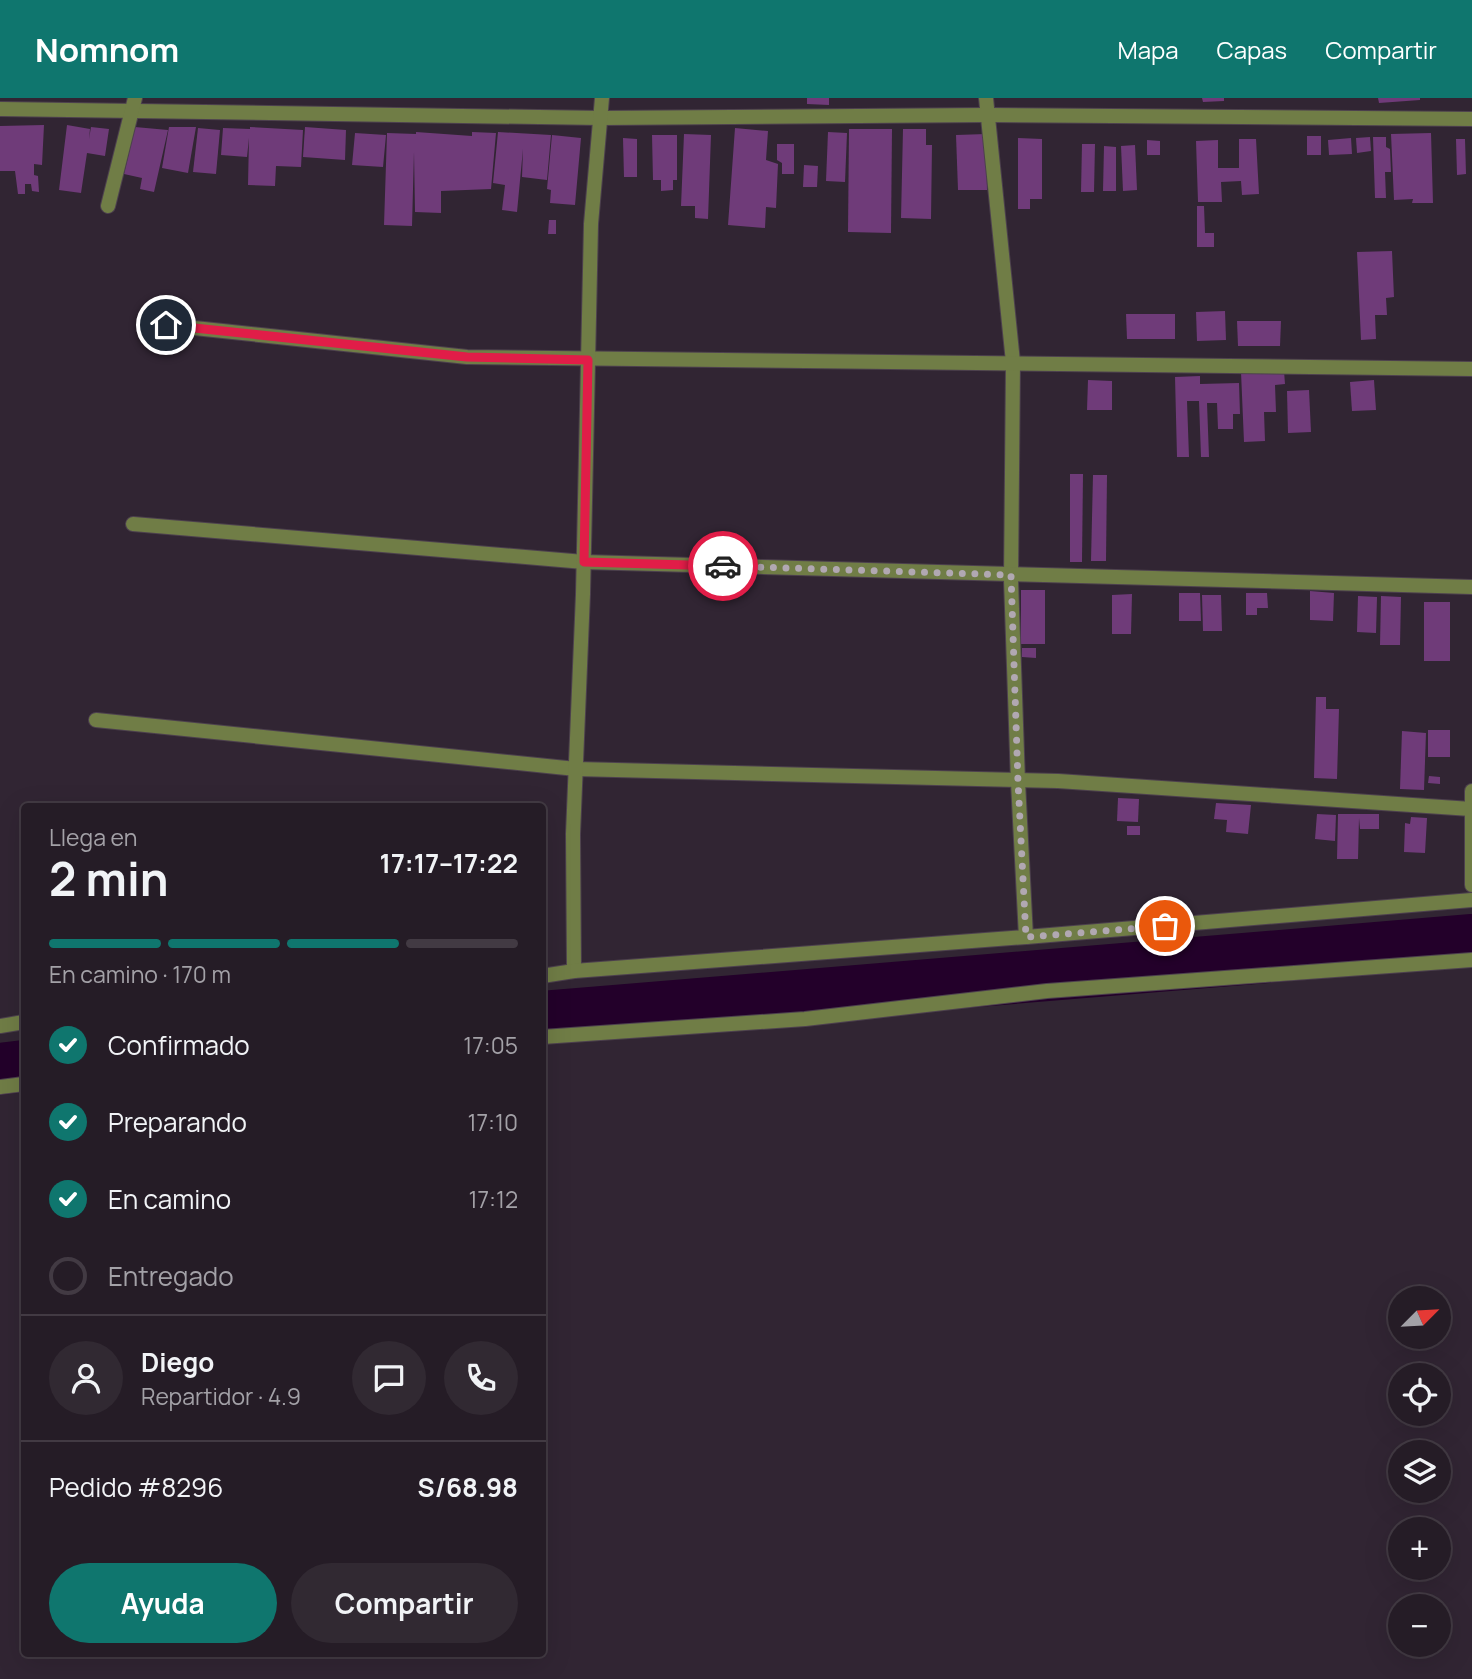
<!DOCTYPE html>
<html lang="es">
<head>
<meta charset="utf-8">
<style>
	body { margin:0; font-family:Manrope,sans-serif; background:#312932; color:#f1f3f6; height:100vh; display:flex; flex-direction:column; font-size:26px; white-space:nowrap }
	* { box-sizing:border-box; margin:0 }
	p { font-size:23px; color:#a3a1a7 }
	.icon { flex:none; width:38px; height:38px; fill:none; stroke:currentColor; stroke-width:2; stroke-linecap:round; stroke-linejoin:round }
	.map { position:relative; flex:1; overflow:hidden }
	.details { position:absolute; left:21px; top:705px; width:525px; height:854px; display:flex; flex-direction:column; background:#251c26; border-radius:7px; box-shadow:0 7px 28px #0002,0 0 0 2px #423a43 }
	.details>* { flex:none }
	.needle { width:46px; rotate:66deg }
	.tools { position:absolute; left:1388px; top:1188px; display:grid; gap:14px }
	.tools a { display:grid; place-items:center; width:63px; height:63px; border-radius:50%; background:#251c26; box-shadow:0 7px 28px #0002,0 0 0 2px #423a43; font-size:35px }
	.pin { position:absolute; display:grid; place-items:center; width:60px; height:60px; color:#fff; margin:-30px; border:4px solid #fff; border-radius:50%; box-shadow:0 2px 7px #0007 }
	.courier { position:absolute; display:grid; place-items:center; width:70px; height:70px; margin:-35px; border:5px solid #e11d48; border-radius:50%; background:#fff; color:#222; box-shadow:0 2px 9px #0007 }
	.head em { font-style:normal; font-weight:700 }
	.head div { display:flex; flex-direction:column-reverse }
	.head { display:flex; align-items:center; justify-content:space-between; height:119px; padding:0 28px }
	h1 { font-size:46px; font-weight:700; line-height:52px }
	.bar { display:grid; grid-template-columns:repeat(4,1fr); gap:10px 7px; align-content:center; height:84px; padding:0 28px }
	.bar i { height:9px; border-radius:5px; background:#423a43 }
	.bar .current { background:#0f766e }
	.bar p { grid-column:span 4 }
	.line { display:flex; align-items:center; gap:18px; padding:0 28px; border-top:2px solid #423a43 }
	.line div { flex:1 }
	.round { display:grid; place-items:center; flex:none; width:74px; height:74px; border-radius:37px; background:#312932 }
	ol { padding:0 28px; list-style:none }
	li { display:flex; align-items:center; gap:21px; height:77px }
	li p { margin-inline-start:auto }
	li .icon { padding:7px; border-radius:50%; background:#0f766e; color:#fff; stroke-width:4 }
	li:last-child { color:#a3a1a7 }
	li i { width:38px; height:38px; border:4px solid #423a43; border-radius:50% }
	.action { display:flex; gap:14px; margin-top:auto; padding:14px 28px }
	.action a { flex:1; height:80px; border-radius:42px; background:#0f766e; color:#fff; font-size:28px; font-weight:700; line-height:80px; text-align:center }
	.action a+a { background:#312932; color:#f1f3f6 }
	header { display:flex; align-items:center; gap:42px; box-sizing:border-box; height:98px; padding:0 35px; background:#0f766e; color:#fff }
	header strong { font-size:33px }
	nav { display:flex; gap:38px; margin-inline-start:auto; font-size:24px }
	.map>svg:first-child { display:block }
	.lines { fill:none; stroke-linecap:round; stroke-linejoin:round }
	.river { stroke:#23002a; stroke-width:52 }
	.building { fill:#6f3b79 }
	.minor-casing { stroke:#4d414e; stroke-width:16 }
	.minor { stroke:#707d46; stroke-width:14 }
	.done { stroke:#b1a8b2; stroke-width:7; stroke-dasharray:0 12.6 }
	.route { stroke:#e11d48; stroke-width:9 }
</style>
</head>
<body>
<header>
<strong>Nomnom</strong>
<nav><a>Mapa</a><a>Capas</a><a>Compartir</a></nav>
</header>
<div class="map">
<svg width="1472" height="1581" viewBox="0 0 1472 1581">
	<rect width="100%" height="100%" fill="#312533"/>
	<g class="lines">
		<g class="river">
			<path d="M542 919 1472 842"/>
			<path d="M0 971 24 968"/>
		</g>
	</g>
	<g class="building">
		<path d="M807 0H829V7L807 6Z"/>
		<path d="M1202 0H1224V3L1203 4Z"/>
		<path d="M1378 0H1420V2L1379 5Z"/>
		<path d="M44 27 42 67 34 66V77L38 78 39 94 32 93 31 86H25V96H18L15 73H0V28Z"/>
		<path d="M67 27 90 31 89 41 91 29 109 31 105 58 87 55 81 95 59 92Z"/>
		<path d="M135 29 168 32 154 94 140 91 142 80 124 76Z"/>
		<path d="M169 29H196L188 75 162 70Z"/>
		<path d="M250 29 303 32 301 69 276 68 275 88 248 87 249 40 247 59 221 57 223 30 250 31Z"/>
		<path d="M305 29 346 32 345 62 303 59Z"/>
		<path d="M198 30 220 32 216 76 193 74Z"/>
		<path d="M735 30 768 33 766 62 778 66 776 110 766 109 765 130 728 127Z"/>
		<path d="M849 31H892L891 135 848 134Z"/>
		<path d="M903 31H926V47H932L931 121 901 120Z"/>
		<path d="M416 34 472 38V34L496 35 491 91 441 93V115L415 114 414 54 412 128 384 127 387 35 416 36Z"/>
		<path d="M498 34 551 37 547 82 522 79 523 51 517 114 502 112 505 87 493 85Z"/>
		<path d="M828 34 847 35 845 84 826 83Z"/>
		<path d="M355 35 386 37 383 69 352 67Z"/>
		<path d="M1431 35 1433 105H1412L1413 101 1394 102 1391 36Z"/>
		<path d="M684 36 711 37 708 121 695 120V108H681Z"/>
		<path d="M986 36 987 92H958L956 37Z"/>
		<path d="M552 37 581 40 575 107 550 105 551 92 547 91Z"/>
		<path d="M652 37H677V82H673V92L661 93V82H653Z"/>
		<rect x="1307" y="38" width="14" height="19"/>
		<path d="M1370 39 1371 53 1357 55 1356 40Z"/>
		<path d="M1373 39H1386V49L1390 51 1391 74H1385L1386 100H1375Z"/>
		<path d="M623 40 637 41V79H624Z"/>
		<path d="M1018 40 1042 41V101H1030V111H1018Z"/>
		<path d="M1351 40 1352 56 1329 57 1328 42Z"/>
		<path d="M1239 41H1256L1259 96 1242 97 1241 83 1221 84 1222 104H1198L1196 43 1218 42V70H1239Z"/>
		<path d="M1456 41H1465L1466 76 1457 77Z"/>
		<path d="M1147 42 1160 43V57H1147Z"/>
		<path d="M777 46H794V76H782V65L777 62Z"/>
		<path d="M1082 46H1095L1094 94H1081Z"/>
		<path d="M1135 47 1137 92 1123 93 1121 48Z"/>
		<path d="M1104 48 1116 49V93H1103Z"/>
		<path d="M804 67 818 68 817 89H803Z"/>
		<path d="M1197 108H1204L1205 135H1214V149H1197Z"/>
		<path d="M549 122H556V136H548Z"/>
		<path d="M1392 153 1394 199 1386 200 1387 217H1375L1376 241 1361 242 1357 154Z"/>
		<path d="M1225 213 1226 242 1197 243 1196 214Z"/>
		<path d="M1126 216H1175V241H1127Z"/>
		<path d="M1237 223H1281L1280 248H1238Z"/>
		<path d="M1284 273 1285 286 1275 287 1276 314H1264L1265 343 1244 344 1241 274Z"/>
		<path d="M1200 278V286L1239 285 1240 316H1233V331H1218L1217 305H1207L1209 359H1201L1199 303H1187L1189 359H1177L1175 279Z"/>
		<path d="M1088 282 1112 283V312H1087Z"/>
		<path d="M1374 282 1376 312 1352 313 1350 284Z"/>
		<path d="M1309 292 1311 334 1288 335 1287 293Z"/>
		<path d="M1070 376H1083L1082 464H1070Z"/>
		<path d="M1093 377H1107L1106 463H1091Z"/>
		<rect x="1021" y="492" width="24" height="54"/>
		<path d="M1310 493 1334 495 1333 523 1310 522Z"/>
		<path d="M1179 495H1200L1201 523H1179Z"/>
		<path d="M1246 495H1267L1268 510H1257V517H1246Z"/>
		<path d="M1132 496 1131 536H1112V497Z"/>
		<path d="M1202 497H1221L1222 533H1203Z"/>
		<path d="M1358 498 1377 499 1376 535 1357 534Z"/>
		<path d="M1381 498 1401 499 1400 547H1380Z"/>
		<rect x="1424" y="504" width="26" height="59"/>
		<path d="M1022 550H1036V560L1022 559Z"/>
		<path d="M1316 599H1326V611H1339L1337 681 1314 680Z"/>
		<rect x="1428" y="632" width="22" height="27"/>
		<path d="M1402 633 1426 635 1424 692 1400 691Z"/>
		<path d="M1429 678 1440 679V686L1428 685Z"/>
		<path d="M1118 700 1139 701 1138 724 1117 723Z"/>
		<path d="M1216 705 1251 707 1248 736 1226 734 1227 722 1214 721Z"/>
		<path d="M1317 716 1336 717 1335 743 1315 741Z"/>
		<path d="M1338 716H1379V731H1360L1359 720 1358 761H1337Z"/>
		<path d="M1411 719 1427 720 1425 755 1404 754 1405 725 1410 726Z"/>
		<rect x="1127" y="728" width="13" height="9"/>
	</g>
	<g class="lines">
		<g class="minor-casing">
			<g id="minor">
				<path d="M986 0 1013 264 1011 482 1018 684 1026 839"/>
				<path d="M0 11 601 20 987 17 1472 21"/>
				<path d="M108 108 135 0"/>
				<path d="M166 227 467 259 1472 271"/>
				<path d="M133 426 584 464 1472 489"/>
				<path d="M96 622 576 671 1058 683 1471 711"/>
				<path d="M1472 693V787"/>
				<path d="M574 873 573 736 583 496 591 126 602 0"/>
				<path d="M542 878 574 873 1026 839 1472 802"/>
				<path d="M0 928 24 924"/>
				<path d="M542 939 805 921 1047 893 1472 862"/>
				<path d="M0 989 24 986"/>
			</g>
		</g>
		<use href="#minor" class="minor"/>
	</g>
	<g class="lines">
		<path class="done" d="M723 468 1011 477 1018 684 1026 839 1165 828"/>
		<path class="route" d="M166 227 467 259 588 262 584 464 723 468"/>
	</g>
</svg>
<div class="tools">
<a><svg class="needle" viewBox="-14 -14 28 28"><path d="M0-13l5 13h-10z" fill="#e53935"/><path d="M0 13l5-13h-10z" fill="#a3a1a7"/></svg></a>
<a><svg class="icon" aria-label="locate" viewBox="0 0 24 24"><circle cx="12" cy="12" r="6"/><path d="M12 2v4M12 18v4M2 12h4M18 12h4"/></svg></a>
<a><svg class="icon" aria-label="layers" viewBox="0 0 24 24"><path d="M12 4l9 5-9 5-9-5zM3 14l9 5 9-5"/></svg></a>
<a>+</a>
<a>−</a>
</div>
<div class="pin" style="left:1165px;top:828px;background:#ea580c"><svg class="icon" aria-label="bag" viewBox="0 0 24 24"><path d="M5 8h14l-1 12H6zM9 8a3 3 0 0 1 6 0"/></svg></div>
<div class="pin" style="left:166px;top:227px;background:#1f2937"><svg class="icon" aria-label="home" viewBox="0 0 24 24"><path d="M3 11l9-7 9 7M6 9v11h12V9"/></svg></div>
<div class="courier" style="left:723px;top:468px"><svg class="icon" aria-label="car" viewBox="0 0 24 24"><path d="M5 17H2v-5l4-1 3-4h7l3 4 3 1v5h-3M9 17h6M6 11h13"/><circle cx="7" cy="17" r="2"/><circle cx="17" cy="17" r="2"/></svg></div>
<section class="details">
<div class="head"><div><h1>2 min</h1><p>Llega en</p></div><em>17:17–17:22</em></div>
<div class="bar"><i class="current"></i><i class="current"></i><i class="current"></i><i></i><p>En camino · 170 m</p></div>
<ol>
<li><svg class="icon" aria-label="check" viewBox="0 0 24 24"><path d="M5 12l5 5 9-10"/></svg>Confirmado<p>17:05</p></li>
<li><svg class="icon" aria-label="check" viewBox="0 0 24 24"><path d="M5 12l5 5 9-10"/></svg>Preparando<p>17:10</p></li>
<li><svg class="icon" aria-label="check" viewBox="0 0 24 24"><path d="M5 12l5 5 9-10"/></svg>En camino<p>17:12</p></li>
<li><i></i>Entregado</li>
</ol>
<div class="line" style="height:126px"><a class="round"><svg class="icon" aria-label="person" viewBox="0 0 24 24"><circle cx="12" cy="8" r="4"/><path d="M4 21q1-7 8-7t8 7"/></svg></a><div><b>Diego</b><p>Repartidor · 4.9</p></div><a class="round"><svg class="icon" aria-label="chat" viewBox="0 0 24 24"><path d="M4 5h16v11H9l-5 4z"/></svg></a><a class="round"><svg class="icon" aria-label="phone" viewBox="0 0 24 24"><path d="M5 4h4l2 5-3 2q2 4 5 5l2-3 5 2v4C11 20 4 13 5 4z"/></svg></a></div>
<div class="line" style="height:91px"><div>Pedido #8296</div><b>S/68.98</b></div>
<div class="action"><a>Ayuda</a><a>Compartir</a></div>
</section>
</div>
</body>
</html>
